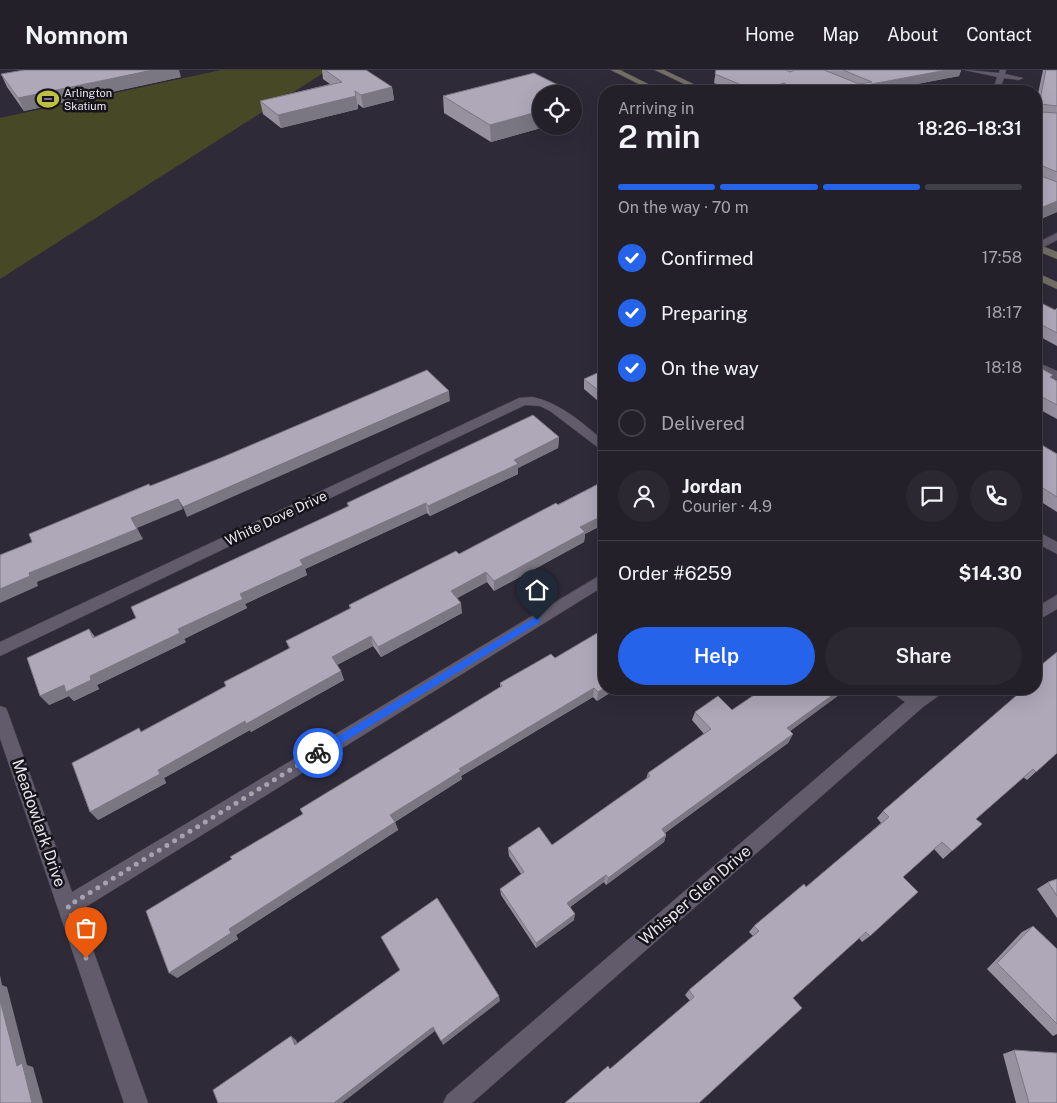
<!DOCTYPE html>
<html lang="en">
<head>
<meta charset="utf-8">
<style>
	body { margin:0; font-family:"Public Sans",sans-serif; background:#2b2832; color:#f1f3f6; height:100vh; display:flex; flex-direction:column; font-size:19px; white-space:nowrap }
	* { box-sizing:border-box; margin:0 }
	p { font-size:16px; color:#a3a3a8 }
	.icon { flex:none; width:28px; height:28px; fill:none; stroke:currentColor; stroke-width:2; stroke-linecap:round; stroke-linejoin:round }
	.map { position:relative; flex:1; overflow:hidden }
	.sheet { position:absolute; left:598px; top:15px; width:444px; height:610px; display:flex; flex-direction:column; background:#23202a; border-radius:20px; box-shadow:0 5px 20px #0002,0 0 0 1px #403e47 }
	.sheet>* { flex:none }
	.fabs { position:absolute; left:532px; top:15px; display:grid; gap:10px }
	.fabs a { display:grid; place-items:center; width:50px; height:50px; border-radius:50%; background:#23202a; box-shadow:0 5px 20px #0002,0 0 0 1px #403e47; font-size:25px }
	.pin { position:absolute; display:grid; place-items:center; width:42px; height:42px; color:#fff; margin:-51px -21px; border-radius:50% 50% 50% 0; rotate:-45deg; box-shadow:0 0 5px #0007 }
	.pin .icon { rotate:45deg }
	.courier { position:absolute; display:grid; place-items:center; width:50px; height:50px; margin:-25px; border:4px solid #2563eb; border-radius:50%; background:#fff; color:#222; box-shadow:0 1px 6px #0007 }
	.head em { font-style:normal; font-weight:600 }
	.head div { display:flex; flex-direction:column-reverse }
	.head { display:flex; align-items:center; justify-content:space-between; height:85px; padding:0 20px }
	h1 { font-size:32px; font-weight:600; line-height:38px }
	.bar { display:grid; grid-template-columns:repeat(4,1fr); gap:8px 5px; align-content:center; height:60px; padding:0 20px }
	.bar i { height:6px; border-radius:4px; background:#403e47 }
	.bar .on { background:#2563eb }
	.bar p { grid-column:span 4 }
	.line { display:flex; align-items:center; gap:12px; padding:0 20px; border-top:1px solid #403e47 }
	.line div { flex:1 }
	.round { display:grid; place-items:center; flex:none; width:52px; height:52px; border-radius:26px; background:#2b2832 }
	ol { padding:0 20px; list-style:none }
	li { display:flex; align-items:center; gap:15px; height:55px }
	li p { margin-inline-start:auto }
	li .icon { padding:5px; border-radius:50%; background:#2563eb; color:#fff; stroke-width:4 }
	li:last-child { color:#a3a3a8 }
	li i { width:28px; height:28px; border:2px solid #403e47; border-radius:50% }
	.primary-button { display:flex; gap:10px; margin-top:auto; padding:10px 20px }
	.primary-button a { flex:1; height:58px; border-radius:30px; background:#2563eb; color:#fff; font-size:20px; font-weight:600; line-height:58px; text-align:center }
	.primary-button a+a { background:#2b2832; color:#f1f3f6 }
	header { display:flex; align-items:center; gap:30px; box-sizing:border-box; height:70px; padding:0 25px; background:#23202a; border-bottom:1px solid #403e47 }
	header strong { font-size:24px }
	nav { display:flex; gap:28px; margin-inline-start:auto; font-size:18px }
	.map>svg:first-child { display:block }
	.green { fill:#464826 }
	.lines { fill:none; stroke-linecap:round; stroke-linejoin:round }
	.minor-casing { stroke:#494550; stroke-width:1 }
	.secondary-casing { stroke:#494550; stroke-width:1 }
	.minor { fill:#615b6b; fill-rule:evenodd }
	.secondary { fill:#736f64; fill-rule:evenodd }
	.wall { fill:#96909f }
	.shaded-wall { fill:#7a7682 }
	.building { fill:#aea8b9; stroke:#7a7682 }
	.route { fill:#2563eb }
	.done { stroke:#a7a3ae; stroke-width:5; stroke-dasharray:0 9 }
	.labels { text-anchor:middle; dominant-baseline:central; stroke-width:5; stroke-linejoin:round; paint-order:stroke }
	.far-poi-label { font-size:11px; fill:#e7e4ed; stroke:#16141a; text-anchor:start }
	.street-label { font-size:14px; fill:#e7e4ed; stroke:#16141a }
	.near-street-label { font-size:16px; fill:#e7e4ed; stroke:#16141a }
</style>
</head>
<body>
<header>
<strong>Nomnom</strong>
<nav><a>Home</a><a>Map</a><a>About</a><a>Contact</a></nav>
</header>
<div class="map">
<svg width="1057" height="1033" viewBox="0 0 1057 1033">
	<rect width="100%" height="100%" fill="#2f2a38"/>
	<path class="green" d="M221 0H328L0 209V48Z"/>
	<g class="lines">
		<g class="minor-casing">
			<g id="minor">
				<path d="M965 0 999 3 1000 0H1006L1005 4 1023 8 1019 10 1004 8 999 21H993L997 7Z"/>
				<path d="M1057 163V170L1040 179H1035V174Z"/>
				<path d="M1035 291 1057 301V310L1035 299Z"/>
				<path d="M533 327C562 334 581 352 604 371V382L550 341 540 336 525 335 0 586V572L519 328Z"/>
				<path d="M1035 460 1057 472V484L1035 472Z"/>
				<path d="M604 503V516L79 841 148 1033H124L0 668V636L6 638 8 643 72 822Z"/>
				<path d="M1057 525V539L1035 552V538Z"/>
				<path d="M892 619H912L917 622 922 619H943L941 624 923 637 472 1033H443L447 1025 905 632 894 624Z"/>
			</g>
		</g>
		<g class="secondary-casing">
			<g id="secondary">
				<path d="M611 0H620L662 21H653Z"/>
				<path d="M655 0H664L708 21H699Z"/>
				<path d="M1035 173 1057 182V189L1035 180Z"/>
				<path d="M1035 202 1057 212V219L1035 209Z"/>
			</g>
		</g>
		<use href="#minor" class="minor"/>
		<use href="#secondary" class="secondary"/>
	</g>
	<g class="wall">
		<path d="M322 0H366L392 17 394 30 363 38 358 34V39L281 58 263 44 260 31 330 14 323 9Z"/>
		<path d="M716 0H961L959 6 880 21H733L714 13Z"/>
		<path d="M1043 0H1057V142L1036 151H1035V38Z"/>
		<path d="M1 4 181 7 24 41 7 17Z"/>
		<path d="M443 26 541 56H548L491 72 444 43Z"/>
		<path d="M603 123H604V143L602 142Z"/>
		<path d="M1035 230 1055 240 1057 238V276L1035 264Z"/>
		<path d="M1035 295 1052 308 1057 311V349L1035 337Z"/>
		<path d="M604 300V336L584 319V309Z"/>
		<path d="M559 367 558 378 518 398V404L430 446 427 443 305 499 307 505 245 534 247 538 184 569 186 572 97 615 99 619 74 631 69 626 49 635 89 559 95 567 136 548 348 436 347 433Z"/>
		<path d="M1035 371 1057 384V442L1035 428Z"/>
		<path d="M604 411V454L585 464 584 472 494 521 487 512 457 528 462 543 381 587 373 576 337 595 344 610 251 662 250 660 164 708 166 713 98 750 142 661 226 616 289 578 286 571 350 539 349 535 459 484Z"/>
		<path d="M555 588 604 619H616L597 631 593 627 461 706 462 709 395 752 398 760 236 865 238 869 177 908 232 789 500 617V613Z"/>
		<path d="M763 619H845L843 622 790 661 793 664 788 673 665 763 666 765 664 772 606 815 604 812 570 837 574 850 536 878 501 825 500 819 521 804 509 786 508 778 552 775 646 709 648 703 704 664 692 650 695 642 732 640Z"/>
		<path d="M1014 619H1035L1057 683 1027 710 1023 707 976 749 982 754 943 789 934 779 903 807 870 866 862 872 859 868 610 999 690 931 685 925 689 920 753 866 749 862 754 856 806 817 881 753 877 748 883 741 1016 626 1011 622Z"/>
		<path d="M1057 809V848L1037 819 1048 812Z"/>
		<path d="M1033 856 1057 879V964L1053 966 987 899 1022 862Z"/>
		<path d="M1014 980 1057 1033H1016L1003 984Z"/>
	</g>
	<g class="shaded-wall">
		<path d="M153 0H179L181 7 24 41 18 28Z"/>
		<path d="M947 0H961L959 6 880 21H834Z"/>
		<path d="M784 13 783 21H759Z"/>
		<path d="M392 17 394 30 363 38 361 25Z"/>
		<path d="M562 17V24H541V40L536 24Z"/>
		<path d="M356 26 358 39 281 58 278 45Z"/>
		<path d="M541 41V56H548L491 72 490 55Z"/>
		<path d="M1057 131V142L1036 151 1043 137Z"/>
		<path d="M449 321 450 331 187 447 183 437Z"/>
		<path d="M559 367 558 378 518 398V404L430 446 428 436 514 390Z"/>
		<path d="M178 429 183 439 137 458 143 469 37 512 38 516 0 533V519L29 503 131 448Z"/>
		<path d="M426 433 427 443 305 499 307 505 245 534 247 538 184 569 186 572 97 615 99 619 74 631 69 626 49 635 40 626 64 615 90 606 178 559 300 490Z"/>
		<path d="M604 445V454L585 464 584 472 494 521V511L580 457Z"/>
		<path d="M486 502 487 512 452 531 451 521Z"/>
		<path d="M461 533 462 543 381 587 378 577Z"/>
		<path d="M371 566 373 576 335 596 332 587Z"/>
		<path d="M341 601 344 610 251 662 250 660 164 708 166 713 98 750 90 742 158 700 245 651Z"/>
		<path d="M594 618 593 627 461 706 462 709 393 753 390 745 459 699Z"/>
		<path d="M604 619H616L597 631 598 622Z"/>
		<path d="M841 619H845L843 622 782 667 787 658Z"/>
		<path d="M793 664 788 673 659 767 662 759Z"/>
		<path d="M395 752 398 760 236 865 238 869 177 908 169 903 229 859Z"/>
		<path d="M666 765 664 772 606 815 608 808Z"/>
		<path d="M606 805 604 812 566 840 567 833Z"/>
		<path d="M575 844 574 850 536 878V873Z"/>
		<path d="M0 905 2 915 7 917 27 995 33 997 43 1033H32L17 996 0 930Z"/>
		<path d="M499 926 500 931 443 975 441 971Z"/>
		<path d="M433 957 435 961 342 1033H334Z"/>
		<path d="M291 966 296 970 300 979 295 975Z"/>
	</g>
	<g class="building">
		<path d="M24 0H153L18 28 1 4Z"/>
		<path d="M325 0H366L392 17 361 25 355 21 356 26 278 45 260 31 342 12Z"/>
		<path d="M716 0H786L790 2 795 0H824L859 14 872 12 843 0H947L834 21H798L784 13 759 21H756L715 4Z"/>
		<path d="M1046 0H1057V36L1041 34 1039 36 1041 42 1057 43V102L1043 96 1040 98 1041 106 1057 112V131L1043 137 1035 133V45H1037Z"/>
		<path d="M534 3 562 17 536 24 541 27V41L490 55 443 26Z"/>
		<path d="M1035 230 1055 240 1057 238V263L1035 251Z"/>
		<path d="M1035 295 1053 305 1050 307 1057 311V335L1035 323Z"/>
		<path d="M427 300 449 321 183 437 178 429 131 448 137 459 29 503 30 506 0 519V485L32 472 29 464 149 414 150 416 223 387Z"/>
		<path d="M604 300V325L584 309Z"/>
		<path d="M533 345 559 367 514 390 518 394 428 436 426 433 300 490 303 495 240 524 243 529 178 559 180 563 90 606 91 610 66 622 64 615 40 626 27 588 89 559 93 568 136 548 131 537 349 436 347 433Z"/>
		<path d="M1035 371 1057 384V427L1035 413Z"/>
		<path d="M604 411V445L580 457 585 462 494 511 486 502 451 521 461 533 378 577 371 566 332 587 341 601 246 654 245 651 158 700 160 704 90 742 72 693 139 658 141 662 226 616 224 612 290 578 286 571 351 538 349 535 456 481 459 484 556 433 558 435Z"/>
		<path d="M604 559V618L598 622 594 618 459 699 461 701 390 745 395 752 229 859 231 863 169 903 146 841 232 789 230 787 303 744 300 739 502 616 500 613 551 584 555 588Z"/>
		<path d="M1057 582V683L1036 702 1033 699 976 749 982 754 952 781 942 772 903 807 918 822 870 866 866 862 793 928 802 938 699 1033H565L608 996 610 999 694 927 689 920 759 861 754 856 804 814 806 817 889 747 883 741 1024 619H1035V600Z"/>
		<path d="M763 619H841L787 658 793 664 662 759 666 765 608 808 606 805 567 833 575 844 536 873 500 819 524 802 508 778 539 757 552 775 650 706 648 703 711 659 695 642 718 626 732 640Z"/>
		<path d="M1057 809V826L1048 812Z"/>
		<path d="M437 828 499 926 441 971 433 957 334 1033H218L213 1020 291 966 295 975 400 900 381 867Z"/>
		<path d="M1033 856 1057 879V954L997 893Z"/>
		<path d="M0 930 17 996 22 993 32 1033H0Z"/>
		<path d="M1014 980 1057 983V1033H1029Z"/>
	</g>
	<path class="route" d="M537 546 540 547V552L321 686H315V680Z"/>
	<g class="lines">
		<path class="done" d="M86 888 68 836 318 683"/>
	</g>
	<defs>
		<g id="stadium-bare" transform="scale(1.725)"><path d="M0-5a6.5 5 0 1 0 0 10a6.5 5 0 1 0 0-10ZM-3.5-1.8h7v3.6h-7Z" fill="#bdbf43" stroke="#16141a" stroke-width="2.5" paint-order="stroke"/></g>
	</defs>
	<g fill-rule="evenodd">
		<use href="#stadium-bare" x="48" y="29"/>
	</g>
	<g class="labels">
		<g class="far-poi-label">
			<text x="64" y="23">Arlington<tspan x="64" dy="13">Skatium</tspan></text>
		</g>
		<g class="street-label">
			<text transform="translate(276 448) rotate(-25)">White Dove Drive</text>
		</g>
		<g class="near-street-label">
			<text transform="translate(39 753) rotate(71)">Meadowlark Drive</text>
			<text transform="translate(695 825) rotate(-41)">Whisper Glen Drive</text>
		</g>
	</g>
</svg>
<div class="fabs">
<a><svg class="icon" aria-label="locate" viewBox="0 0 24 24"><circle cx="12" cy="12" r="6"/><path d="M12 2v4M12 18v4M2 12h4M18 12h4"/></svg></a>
</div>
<div class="pin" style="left:86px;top:888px;background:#ea580c"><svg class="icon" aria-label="bag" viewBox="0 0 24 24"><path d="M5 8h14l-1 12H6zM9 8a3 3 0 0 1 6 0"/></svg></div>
<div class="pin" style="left:537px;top:550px;background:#1f2937"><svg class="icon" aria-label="home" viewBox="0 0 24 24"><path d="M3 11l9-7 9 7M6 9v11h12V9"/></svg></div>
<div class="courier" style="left:318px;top:683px"><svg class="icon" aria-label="bike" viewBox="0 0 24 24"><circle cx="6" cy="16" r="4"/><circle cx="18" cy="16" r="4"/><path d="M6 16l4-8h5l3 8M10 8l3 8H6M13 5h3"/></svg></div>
<section class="sheet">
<div class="head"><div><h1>2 min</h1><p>Arriving in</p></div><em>18:26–18:31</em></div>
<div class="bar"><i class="on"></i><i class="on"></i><i class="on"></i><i></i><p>On the way · 70 m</p></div>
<ol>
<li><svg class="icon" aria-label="check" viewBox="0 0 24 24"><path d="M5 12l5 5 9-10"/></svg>Confirmed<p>17:58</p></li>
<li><svg class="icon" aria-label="check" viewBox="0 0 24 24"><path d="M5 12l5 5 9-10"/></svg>Preparing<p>18:17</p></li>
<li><svg class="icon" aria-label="check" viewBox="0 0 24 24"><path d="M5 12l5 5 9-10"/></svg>On the way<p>18:18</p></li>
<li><i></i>Delivered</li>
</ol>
<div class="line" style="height:90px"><a class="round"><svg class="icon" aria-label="person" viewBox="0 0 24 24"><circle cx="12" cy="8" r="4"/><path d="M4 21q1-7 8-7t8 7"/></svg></a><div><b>Jordan</b><p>Courier · 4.9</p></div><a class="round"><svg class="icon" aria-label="chat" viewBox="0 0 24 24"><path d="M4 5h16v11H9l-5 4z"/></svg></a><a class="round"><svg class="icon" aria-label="phone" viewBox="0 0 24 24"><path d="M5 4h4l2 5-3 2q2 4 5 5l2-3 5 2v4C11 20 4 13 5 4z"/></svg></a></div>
<div class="line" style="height:65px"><div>Order #6259</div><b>$14.30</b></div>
<div class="primary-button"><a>Help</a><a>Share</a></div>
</section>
</div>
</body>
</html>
